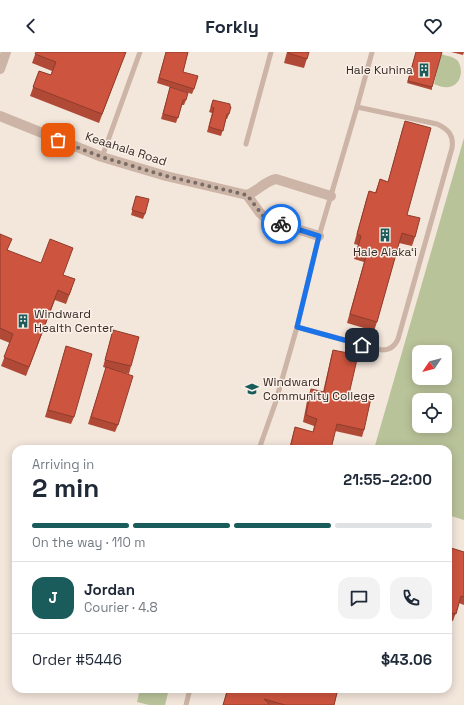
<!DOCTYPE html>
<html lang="en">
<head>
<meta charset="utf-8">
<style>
	body { margin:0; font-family:"Space Grotesk",sans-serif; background:#f2f2f3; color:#1f2937; height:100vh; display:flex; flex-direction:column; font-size:15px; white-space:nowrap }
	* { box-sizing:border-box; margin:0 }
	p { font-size:13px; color:#747a83 }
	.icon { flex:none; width:22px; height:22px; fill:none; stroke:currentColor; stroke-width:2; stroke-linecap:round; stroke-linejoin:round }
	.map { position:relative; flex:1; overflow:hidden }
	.details { position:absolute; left:12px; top:393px; width:440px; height:248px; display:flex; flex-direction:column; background:#fff; border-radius:12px; box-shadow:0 2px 10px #0003 }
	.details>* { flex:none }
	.needle { width:26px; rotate:235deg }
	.controls { position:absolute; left:412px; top:293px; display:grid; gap:8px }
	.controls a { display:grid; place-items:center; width:40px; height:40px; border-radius:8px; background:#fff; box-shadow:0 2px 10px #0003; font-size:20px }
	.pin { position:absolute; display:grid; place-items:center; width:34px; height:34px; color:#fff; margin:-17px; border-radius:8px; box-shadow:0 2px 6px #0006 }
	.courier { position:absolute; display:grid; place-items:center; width:40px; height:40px; margin:-20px; border:3px solid #1a73e8; border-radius:50%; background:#fff; color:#222; box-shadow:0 1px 5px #0007 }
	.headline em { font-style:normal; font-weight:700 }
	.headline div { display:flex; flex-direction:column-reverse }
	.headline { display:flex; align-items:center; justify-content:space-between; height:68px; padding:0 20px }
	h1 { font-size:26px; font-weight:700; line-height:30px }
	.bar { display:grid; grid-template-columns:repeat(4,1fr); gap:6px 4px; align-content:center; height:48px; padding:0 20px }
	.bar i { height:5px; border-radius:3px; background:#e0e1e3 }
	.bar .on { background:#1a5c5b }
	.bar p { grid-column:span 4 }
	.line { display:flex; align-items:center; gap:10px; padding:0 20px; border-top:1px solid #e0e1e3 }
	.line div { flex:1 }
	.round { display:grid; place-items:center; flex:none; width:42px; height:42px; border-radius:12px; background:#f2f2f3 }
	header { display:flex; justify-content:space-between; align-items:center; height:52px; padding:0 20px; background:#fff; font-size:18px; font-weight:700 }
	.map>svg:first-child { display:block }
	.green { fill:#b9c39a; fill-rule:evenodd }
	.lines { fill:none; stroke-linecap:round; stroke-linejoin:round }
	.lane { stroke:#ccb4a6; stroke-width:5 }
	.street { stroke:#ccb4a6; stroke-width:10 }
	.wall { fill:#b04936 }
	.building { fill:#cd553f; stroke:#903c2c }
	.done { stroke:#796c66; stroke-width:4; stroke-dasharray:0 7.2 }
	.route { stroke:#1a73e8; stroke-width:5 }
	.labels { text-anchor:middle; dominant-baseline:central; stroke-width:3; stroke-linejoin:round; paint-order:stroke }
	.poi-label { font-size:12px; fill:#382b27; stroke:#fbf0e8; text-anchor:start }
	.street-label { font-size:12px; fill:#382b27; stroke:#fbf0e8 }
</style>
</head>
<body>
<header><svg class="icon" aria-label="back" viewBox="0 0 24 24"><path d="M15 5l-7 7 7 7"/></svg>Forkly<svg class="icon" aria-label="heart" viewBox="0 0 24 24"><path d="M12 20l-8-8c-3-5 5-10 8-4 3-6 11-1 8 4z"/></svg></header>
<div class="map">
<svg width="464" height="653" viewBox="0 0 464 653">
	<rect width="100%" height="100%" fill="#f3e6db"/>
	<g class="green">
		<path d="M441 2C446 4 452 4 457 8 464 16 462 33 449 35 444 36 439 34 434 32Z"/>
		<path d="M464 86V468L448 463V397H374ZM419 300H445V326H419ZM419 348H445V374H419Z"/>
		<path d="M140 637H169L165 653H149L137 650Z"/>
	</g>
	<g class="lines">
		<g class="lane">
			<path d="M246 92 271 0"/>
			<path d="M102 105 140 0"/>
			<path d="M297 275 382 298C389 298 395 294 398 287L452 96C454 83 448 77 437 72L357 55"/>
			<path d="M259 397 275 352 297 275 319 184 357 55 372 0"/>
			<path d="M186 653 190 637"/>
		</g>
		<g class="street">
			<path d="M0 17 6 0"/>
			<path d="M0 64 102 105 166 124 247 143C258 139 265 129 276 127L331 144"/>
			<path d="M247 143 260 161 268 168 319 184"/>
		</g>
	</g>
	<g class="wall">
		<path d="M36 0H126L99 71 30 44 39 19 51 23 52 19 32 11Z"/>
		<path d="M166 0H188L183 20 194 37 192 42 157 31Z"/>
		<path d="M287 0H309L304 16 284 11Z"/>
		<path d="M416 0 432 35V38L407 31Z"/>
		<path d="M451 0H464L463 3Z"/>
		<path d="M170 35 186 48 184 53H182L176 71 161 67Z"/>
		<path d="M213 48 229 62 227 67H226L221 84 207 80 212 61 209 60Z"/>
		<path d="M405 69 407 163 415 185 412 194 399 191 377 270 374 279 347 271 364 210 354 207 358 193 354 192 366 148 369 139 375 141 380 127 388 130 402 78Z"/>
		<path d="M136 144 145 162 143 167 131 163Z"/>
		<path d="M0 182 8 199 63 223 72 236 66 252 55 248 26 324 1 314 10 291 0 287Z"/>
		<path d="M113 278 131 314 129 322 113 318 118 373 115 380 88 372 106 316 103 315 111 285Z"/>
		<path d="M66 294 74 365 71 372 45 365Z"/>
		<path d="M333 298 349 342 364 378 362 385 335 379 331 397H289L293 382 295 375 313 380 314 374 303 370 308 344 311 337 323 340 331 305Z"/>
		<path d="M448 495 464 500V553L459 551 453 569 448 568Z"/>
		<path d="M227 637H338L334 653H223Z"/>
	</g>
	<g class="building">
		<path d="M36 0H126L102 62 33 35 39 19 51 23 56 10 35 2Z"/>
		<path d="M166 0H188L183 20 198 24 194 37 159 26Z"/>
		<path d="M288 0H309L307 7 288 1Z"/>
		<path d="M416 0H442L432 35 408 29Z"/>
		<path d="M170 35 188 41 186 48H183L178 66 163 62Z"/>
		<path d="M213 48 230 52V54L231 55 229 62H227L223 79 209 75 214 56 211 55Z"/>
		<path d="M405 69 431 76 407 163 420 166 415 185 402 181 377 270 350 262 367 201 357 198 361 184 357 182 369 139 376 141 380 127 388 130Z"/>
		<path d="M136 144 149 147 145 162 132 158Z"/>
		<path d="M0 182 12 187 7 198 41 211 50 187 73 196 63 223 75 227 69 243 58 238 29 315 4 305 13 282 0 276Z"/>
		<path d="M113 278 139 285 131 314 105 308Z"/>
		<path d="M66 294 92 302 74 365 48 358Z"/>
		<path d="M333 298 358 303 349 342 371 346 364 378 337 372 331 397H290L295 375 313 380 317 367 306 363 311 337 324 340Z"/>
		<path d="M106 315 133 324 118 373 91 365Z"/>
		<path d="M448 495 464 500V545L461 544 456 562 448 560Z"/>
		<path d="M228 637H338L334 653H285L264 647 270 653H223Z"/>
	</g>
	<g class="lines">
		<path class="done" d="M58 88 102 105 166 124 247 143 264 165 281 172"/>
		<path class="route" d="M281 172 319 184 297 275 362 293"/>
	</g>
	<defs>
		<g id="building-bare" transform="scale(1.08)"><path d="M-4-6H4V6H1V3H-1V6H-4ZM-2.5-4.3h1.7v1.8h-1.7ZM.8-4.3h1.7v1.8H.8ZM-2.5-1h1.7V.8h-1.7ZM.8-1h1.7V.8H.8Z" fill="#1a5c5b" stroke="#fbf0e8" stroke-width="2.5" paint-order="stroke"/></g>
		<g id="university-bare" transform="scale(1.08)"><path d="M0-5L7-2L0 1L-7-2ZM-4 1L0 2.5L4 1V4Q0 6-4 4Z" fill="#1a5c5b" stroke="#fbf0e8" stroke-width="2.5" paint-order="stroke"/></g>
	</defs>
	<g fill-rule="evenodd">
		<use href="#building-bare" x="424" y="18"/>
		<use href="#building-bare" x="385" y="183"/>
		<use href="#building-bare" x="23" y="269"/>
		<use href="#university-bare" x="252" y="337"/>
	</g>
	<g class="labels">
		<g class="poi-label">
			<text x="413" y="18" text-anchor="end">Hale Kuhina</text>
			<text x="385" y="200" text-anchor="middle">Hale Alaka‘i</text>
			<text x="34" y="262">Windward<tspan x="34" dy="14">Health Center</tspan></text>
			<text x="263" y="330">Windward<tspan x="263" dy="14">Community College</tspan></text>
		</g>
		<g class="street-label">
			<text transform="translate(126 97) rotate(18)">Keaahala Road</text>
		</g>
	</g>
</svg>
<div class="controls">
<a><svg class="needle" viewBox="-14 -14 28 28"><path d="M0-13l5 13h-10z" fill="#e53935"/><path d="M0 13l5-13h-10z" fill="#747a83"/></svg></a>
<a><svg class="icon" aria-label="locate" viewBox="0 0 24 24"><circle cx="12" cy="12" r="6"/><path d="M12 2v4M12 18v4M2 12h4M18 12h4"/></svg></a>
</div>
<div class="pin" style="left:58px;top:88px;background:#ea580c"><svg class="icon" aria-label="bag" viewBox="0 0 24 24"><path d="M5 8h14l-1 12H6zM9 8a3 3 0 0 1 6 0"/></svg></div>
<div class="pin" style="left:362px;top:293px;background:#1f2937"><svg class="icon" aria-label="home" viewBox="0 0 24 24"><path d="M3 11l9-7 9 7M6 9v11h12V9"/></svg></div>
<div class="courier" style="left:281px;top:172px"><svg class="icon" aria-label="bike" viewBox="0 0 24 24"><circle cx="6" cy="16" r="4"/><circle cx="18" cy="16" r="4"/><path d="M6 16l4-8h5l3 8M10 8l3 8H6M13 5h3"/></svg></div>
<section class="details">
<div class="headline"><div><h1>2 min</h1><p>Arriving in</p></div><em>21:55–22:00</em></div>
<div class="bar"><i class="on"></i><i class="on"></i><i class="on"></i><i></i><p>On the way · 110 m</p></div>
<div class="line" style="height:72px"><b class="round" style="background:#1a5c5b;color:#fff">J</b><div><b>Jordan</b><p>Courier · 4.8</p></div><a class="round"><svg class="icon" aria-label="chat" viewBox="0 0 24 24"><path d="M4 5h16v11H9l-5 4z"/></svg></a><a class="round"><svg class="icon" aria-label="phone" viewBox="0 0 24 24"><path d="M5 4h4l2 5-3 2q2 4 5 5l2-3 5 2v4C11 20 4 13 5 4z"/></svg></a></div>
<div class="line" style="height:52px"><div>Order #5446</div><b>$43.06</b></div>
</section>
</div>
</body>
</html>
